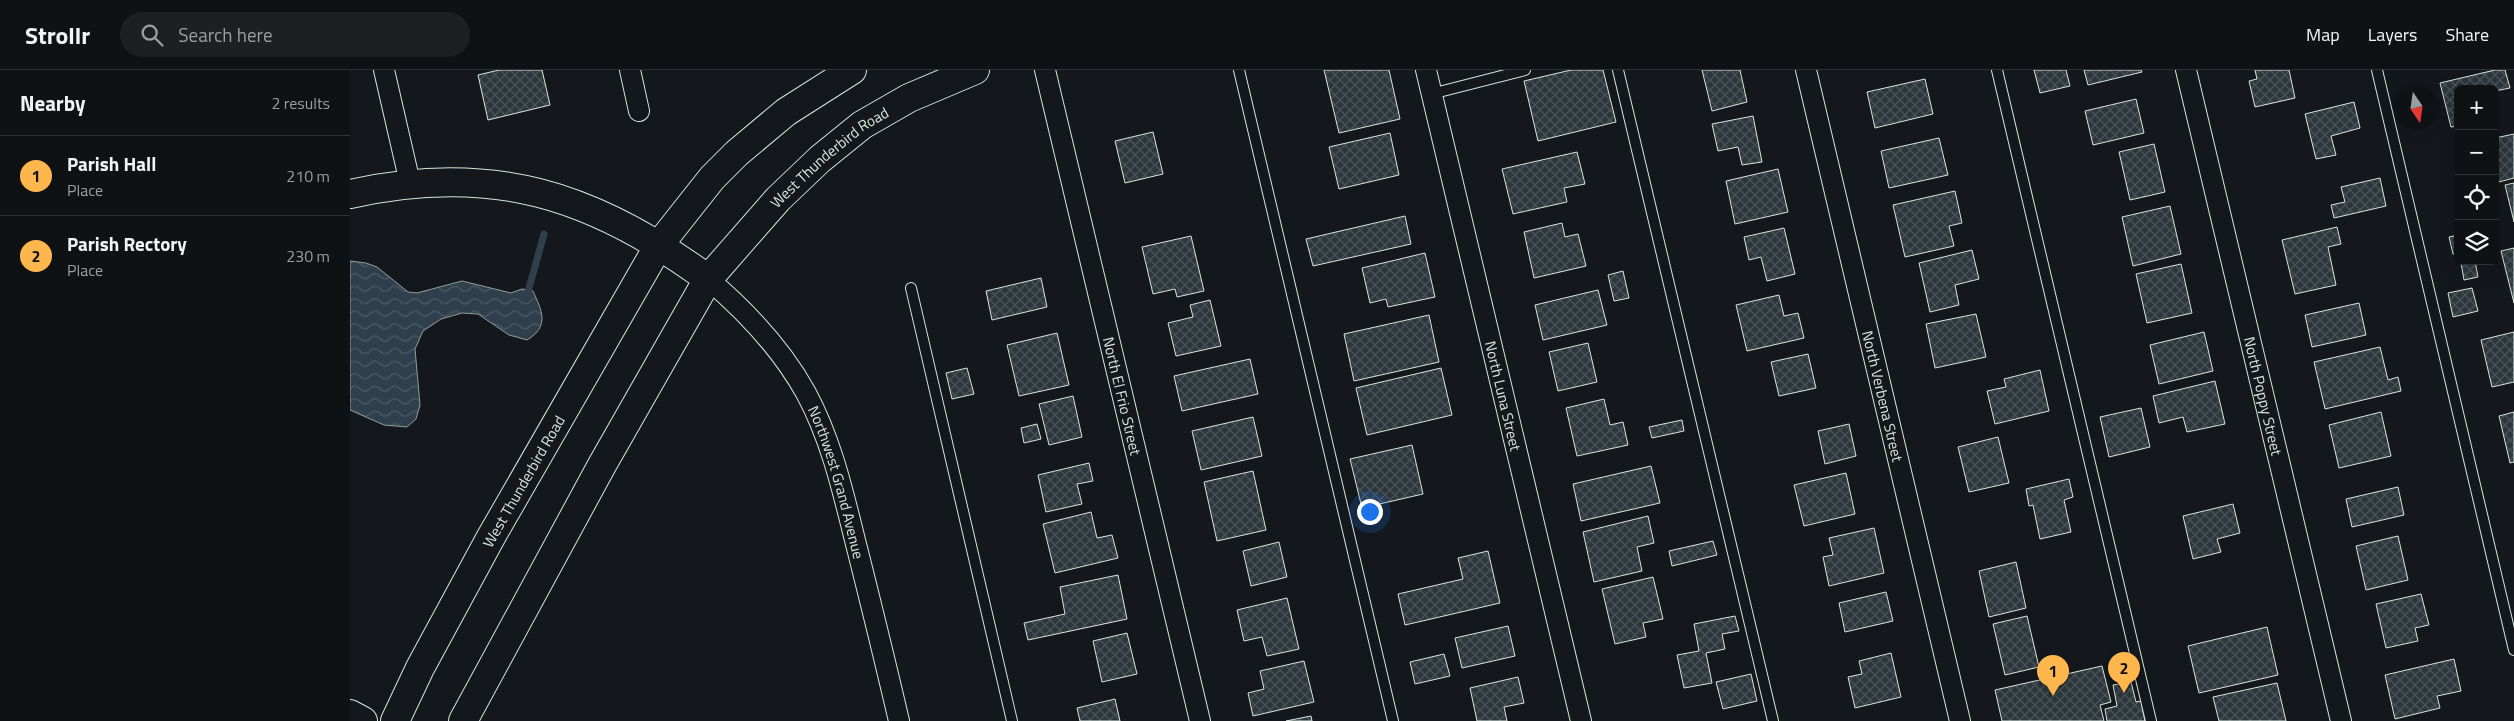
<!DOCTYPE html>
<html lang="en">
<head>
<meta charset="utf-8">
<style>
	body { margin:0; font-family:"Titillium Web",sans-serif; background:#1d2022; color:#f1f3f6 }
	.controls { position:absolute; right:15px; top:15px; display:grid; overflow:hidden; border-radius:8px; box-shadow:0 5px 20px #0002 }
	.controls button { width:45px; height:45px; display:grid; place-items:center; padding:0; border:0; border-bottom:1px solid #2f3234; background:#0f1215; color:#f1f3f6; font:25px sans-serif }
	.compass { position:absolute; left:2044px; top:15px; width:45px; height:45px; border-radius:50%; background:#0f1215; box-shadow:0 5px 20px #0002; rotate:167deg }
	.you { position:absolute; left:1019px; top:441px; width:18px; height:18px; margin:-12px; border:4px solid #fff; border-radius:50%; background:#1a73e8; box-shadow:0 0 0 8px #1a73e833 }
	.badge { display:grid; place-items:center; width:32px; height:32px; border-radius:50%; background:#ffb74d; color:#111; font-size:16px; font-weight:700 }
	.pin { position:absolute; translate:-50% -41px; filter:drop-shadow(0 1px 2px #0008) }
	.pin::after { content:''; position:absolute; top:26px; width:18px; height:15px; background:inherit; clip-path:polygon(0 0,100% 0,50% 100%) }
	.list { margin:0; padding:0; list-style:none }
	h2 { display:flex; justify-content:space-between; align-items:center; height:65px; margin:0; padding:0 20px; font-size:21px }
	h2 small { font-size:16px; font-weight:400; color:#9b9ea0 }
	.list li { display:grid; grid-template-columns:32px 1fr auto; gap:15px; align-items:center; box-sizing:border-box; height:80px; padding:0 20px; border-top:1px solid #2f3234 }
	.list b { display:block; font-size:19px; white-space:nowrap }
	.list p { margin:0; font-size:16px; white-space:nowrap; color:#9b9ea0 }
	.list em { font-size:16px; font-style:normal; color:#9b9ea0 }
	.icon { flex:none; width:28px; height:28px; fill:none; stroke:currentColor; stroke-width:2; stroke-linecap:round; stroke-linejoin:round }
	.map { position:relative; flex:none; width:2164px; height:651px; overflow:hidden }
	header { display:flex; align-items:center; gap:30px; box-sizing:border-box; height:70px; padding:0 25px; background:#0f1215; border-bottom:1px solid #2f3234 }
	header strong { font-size:24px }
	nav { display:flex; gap:28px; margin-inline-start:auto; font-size:18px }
	.search { width:350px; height:45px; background:#1d2022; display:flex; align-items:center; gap:12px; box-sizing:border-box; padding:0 18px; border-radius:28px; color:#9b9ea0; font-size:19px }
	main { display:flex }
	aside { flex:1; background:#0f1215 }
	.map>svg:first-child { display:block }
	.water { fill:url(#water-waves); stroke:#939e99 }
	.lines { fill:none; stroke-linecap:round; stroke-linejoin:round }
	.stream { stroke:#2f3f4d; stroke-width:7 }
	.building { fill:url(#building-cross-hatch); stroke:#d8e6dc }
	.lane-casing { stroke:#d8e6dc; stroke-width:12 }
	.street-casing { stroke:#d8e6dc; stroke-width:22 }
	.secondary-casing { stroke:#d8e6dc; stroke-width:30 }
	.highway-casing { stroke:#d8e6dc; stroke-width:30 }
	.lane { stroke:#14181c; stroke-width:10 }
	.street { stroke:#14181c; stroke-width:20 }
	.secondary { stroke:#14181c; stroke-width:28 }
	.highway { stroke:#14181c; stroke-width:28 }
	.labels { text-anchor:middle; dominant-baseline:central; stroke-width:4; stroke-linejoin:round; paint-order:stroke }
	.street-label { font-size:15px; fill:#d8e6dc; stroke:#14181c }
</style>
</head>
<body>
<header>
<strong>Strollr</strong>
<div class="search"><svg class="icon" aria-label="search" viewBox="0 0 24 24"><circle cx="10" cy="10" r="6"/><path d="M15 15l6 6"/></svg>Search here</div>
<nav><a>Map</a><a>Layers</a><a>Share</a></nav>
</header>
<main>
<aside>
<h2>Nearby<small>2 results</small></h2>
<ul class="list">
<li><span class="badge">1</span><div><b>Parish Hall</b><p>Place</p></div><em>210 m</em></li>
<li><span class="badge">2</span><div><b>Parish Rectory</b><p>Place</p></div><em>230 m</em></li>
</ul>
</aside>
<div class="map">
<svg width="2164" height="651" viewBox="0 0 2164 651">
	<defs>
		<pattern id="water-waves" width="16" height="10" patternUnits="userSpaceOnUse" patternTransform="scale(1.25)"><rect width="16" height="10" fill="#2f3f4d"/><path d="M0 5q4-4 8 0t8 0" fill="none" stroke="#4c5b66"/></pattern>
		<pattern id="building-cross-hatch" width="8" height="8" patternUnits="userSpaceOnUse" patternTransform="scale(1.25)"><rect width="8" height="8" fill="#2c363c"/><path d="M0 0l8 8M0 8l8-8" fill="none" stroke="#4a5358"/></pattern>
	</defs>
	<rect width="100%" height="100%" fill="#14181c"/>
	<path class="water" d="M 0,191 L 16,193 L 27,197 L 58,222 L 67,223 L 112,211 L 161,223 L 172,219 L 183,221 C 192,241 200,256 177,270 L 159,265 L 128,244 L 112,243 L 91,249 L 73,261 L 65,279 L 70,335 L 66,349 L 57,357 L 34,355 L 0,340 Z"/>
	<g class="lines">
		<path class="stream" d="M 176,229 L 194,164"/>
	</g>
	<path class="building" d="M 149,0 L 192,0 L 200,35 L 138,50 L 128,5 Z
		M 974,0 L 1039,0 L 1050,49 L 989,63 Z
		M 1221,0 L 1253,0 L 1266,52 L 1188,71 L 1174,11 Z
		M 1352,0 L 1390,0 L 1397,32 L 1362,41 Z
		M 1684,0 L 1716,0 L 1720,16 L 1690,23 Z
		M 1734,0 L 1791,0 L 1792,2 L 1738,15 Z
		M 1905,0 L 1939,0 L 1945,28 L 1905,37 L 1899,11 L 1907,9 Z
		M 2145,0 L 2155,0 L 2160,18 L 2145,21 L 2145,19 L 2108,19 L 2108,56 L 2101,57 L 2090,13 Z
		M 1575,9 L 1583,44 L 1525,58 L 1517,22 Z
		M 1786,29 L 1794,63 L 1743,75 L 1735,41 Z
		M 2004,32 L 2010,58 L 1981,66 L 1986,85 L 1966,89 L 1955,44 Z
		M 1403,46 L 1412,92 L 1392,95 L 1388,77 L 1368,81 L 1362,54 Z
		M 803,62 L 813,104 L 775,113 L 765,71 Z
		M 1040,63 L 1049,105 L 989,119 L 979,77 Z
		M 2164,64 L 2164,108 L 2145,113 L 2145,68 Z
		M 1589,68 L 1598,105 L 1539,118 L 1531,81 Z
		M 1804,74 L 1815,122 L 1780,130 L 1769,82 Z
		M 1227,82 L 1235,114 L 1214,118 L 1217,132 L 1163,144 L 1152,99 Z
		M 1428,99 L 1438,142 L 1385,154 L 1376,111 Z
		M 2030,108 L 2036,136 L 1984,148 L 1981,135 L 1995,132 L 1991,117 Z
		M 2164,113 L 2164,152 L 2155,115 Z
		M 1605,121 L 1612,153 L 1599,156 L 1604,176 L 1555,187 L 1543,135 Z
		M 1820,136 L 1831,184 L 1783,196 L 1772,147 Z
		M 1055,146 L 1061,174 L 963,196 L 956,169 Z
		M 1212,153 L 1215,167 L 1228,164 L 1236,196 L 1184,208 L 1174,162 Z
		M 1987,157 L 1991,174 L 1978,177 L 1986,215 L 1945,224 L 1932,170 Z
		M 1434,158 L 1445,204 L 1417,211 L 1411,187 L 1399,190 L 1394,167 Z
		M 2108,165 L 2108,183 L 2103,184 L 2099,167 Z
		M 841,166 L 854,221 L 827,227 L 825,219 L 803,224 L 792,177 Z
		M 2164,178 L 2164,233 L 2151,181 Z
		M 1622,180 L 1629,209 L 1605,215 L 1609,235 L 1580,242 L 1569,193 Z
		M 1075,183 L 1085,227 L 1038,237 L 1036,229 L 1020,233 L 1012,198 Z
		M 2125,191 L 2128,207 L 2114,210 L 2111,193 Z
		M 1831,194 L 1842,243 L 1797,253 L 1786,204 Z
		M 1273,201 L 1279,228 L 1264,231 L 1258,205 Z
		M 691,208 L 697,237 L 642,250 L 636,221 Z
		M 2122,218 L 2128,241 L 2103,247 L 2098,223 Z
		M 1248,220 L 1257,255 L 1193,270 L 1185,235 Z
		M 1429,225 L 1434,246 L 1448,243 L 1454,268 L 1397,281 L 1386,235 Z
		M 860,230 L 871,276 L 826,286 L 818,253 L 843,247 L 840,235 Z
		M 2009,233 L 2016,265 L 1962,277 L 1955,245 Z
		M 1626,244 L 1636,287 L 1585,298 L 1576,254 Z
		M 1079,245 L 1089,292 L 1004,311 L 994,264 Z
		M 1854,262 L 1863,301 L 1809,314 L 1800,275 Z
		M 2164,262 L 2164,312 L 2142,317 L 2131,270 Z
		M 707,263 L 719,315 L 669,326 L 657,275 Z
		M 1238,273 L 1247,312 L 1208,321 L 1199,282 Z
		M 2030,277 L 2038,310 L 2048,307 L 2051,321 L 1975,339 L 1964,292 Z
		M 1458,284 L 1466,318 L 1429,326 L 1421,292 Z
		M 900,289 L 908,324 L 832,341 L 824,306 Z
		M 617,298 L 624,324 L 602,329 L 596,303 Z
		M 1091,298 L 1102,345 L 1017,365 L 1006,318 Z
		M 1690,300 L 1699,341 L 1645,354 L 1637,321 L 1656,317 L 1654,309 Z
		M 1865,311 L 1875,354 L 1837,362 L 1833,347 L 1809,353 L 1803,326 Z
		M 723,326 L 732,367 L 699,375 L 689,334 Z
		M 1254,329 L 1260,355 L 1273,352 L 1278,375 L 1227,386 L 1216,338 Z
		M 1791,338 L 1800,377 L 1759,387 L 1750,347 Z
		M 2031,342 L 2041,386 L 1989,398 L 1979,355 Z
		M 2164,342 L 2164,392 L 2160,393 L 2149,346 Z
		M 903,347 L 912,386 L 851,400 L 842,361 Z
		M 1332,350 L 1334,361 L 1302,368 L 1299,357 Z
		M 687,354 L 691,369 L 674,373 L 671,358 Z
		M 1499,354 L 1506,386 L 1475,394 L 1468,361 Z
		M 1648,367 L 1659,413 L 1619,422 L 1608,377 Z
		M 1062,375 L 1073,424 L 1012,438 L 1000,389 Z
		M 739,393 L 743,411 L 727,414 L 732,434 L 696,442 L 688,405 Z
		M 1301,396 L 1310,433 L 1231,451 L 1223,414 Z
		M 903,401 L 916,460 L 867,471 L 854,412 Z
		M 1496,403 L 1505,444 L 1454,456 L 1444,415 Z
		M 1719,409 L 1723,427 L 1714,430 L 1721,462 L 1690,469 L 1683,435 L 1679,436 L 1676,419 Z
		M 2048,417 L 2054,445 L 2002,457 L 1996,429 Z
		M 1883,434 L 1890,463 L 1867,469 L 1871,482 L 1843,489 L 1833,446 Z
		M 741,442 L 747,468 L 762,465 L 768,488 L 705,503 L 693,454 Z
		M 1298,446 L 1304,473 L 1287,477 L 1292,501 L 1244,512 L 1233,462 Z
		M 1524,458 L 1534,503 L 1479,516 L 1473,487 L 1483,485 L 1479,468 Z
		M 2048,466 L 2058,510 L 2016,520 L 2006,476 Z
		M 1363,471 L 1367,485 L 1322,496 L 1319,481 Z
		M 929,472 L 937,507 L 901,516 L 893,481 Z
		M 1138,481 L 1150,533 L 1055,555 L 1048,524 L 1113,509 L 1108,488 Z
		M 1666,492 L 1676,538 L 1639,547 L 1629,501 Z
		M 768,505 L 777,549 L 678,570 L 674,553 L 715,544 L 710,517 Z
		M 1303,507 L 1313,549 L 1293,553 L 1296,567 L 1265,574 L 1252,519 Z
		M 1536,522 L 1543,551 L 1495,562 L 1489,533 Z
		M 2071,524 L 2079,555 L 2065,558 L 2068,571 L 2036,578 L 2026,534 Z
		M 937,528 L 949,579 L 917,586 L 912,567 L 894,571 L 887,540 Z
		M 1385,546 L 1389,561 L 1372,564 L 1375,579 L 1356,583 L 1362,613 L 1334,618 L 1327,585 L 1349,581 L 1344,554 Z
		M 1677,546 L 1689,597 L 1655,605 L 1643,554 Z
		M 1158,556 L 1165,586 L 1112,598 L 1105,568 Z
		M 1917,557 L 1928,605 L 1849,623 L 1838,576 Z
		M 777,563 L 787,604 L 752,612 L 743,571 Z
		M 1541,583 L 1551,627 L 1505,638 L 1498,607 L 1512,604 L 1509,591 Z
		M 1094,584 L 1100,606 L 1065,614 L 1060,592 Z
		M 2104,589 L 2111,621 L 2087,626 L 2090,638 L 2045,649 L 2035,605 Z
		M 954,591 L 964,632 L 903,646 L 898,623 L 914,619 L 910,601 Z
		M 1752,596 L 1761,632 L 1750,635 L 1754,651 L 1652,651 L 1645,620 Z
		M 1401,604 L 1407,631 L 1373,639 L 1366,612 Z
		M 1168,607 L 1174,633 L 1154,637 L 1157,651 L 1127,651 L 1120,618 Z
		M 1781,612 L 1786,632 L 1791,631 L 1795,651 L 1757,651 L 1755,639 L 1767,636 L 1763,615 Z
		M 1927,613 L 1936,651 L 1869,651 L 1863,627 Z
		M 765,629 L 770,651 L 730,651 L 727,638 Z
		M 961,646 L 962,651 L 936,651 Z"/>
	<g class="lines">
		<g class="lane-casing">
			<path id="lane" d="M 889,0 L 1043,651
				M 1268,0 L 1423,651
				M 1647,0 L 1801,651
				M 2027,0 L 2164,580
				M 1081,24 L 1175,0
				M 561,218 L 662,651"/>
		</g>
		<g class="street-casing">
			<g id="street">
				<path d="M 34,0 L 60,113"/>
				<path d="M 280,0 L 289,41"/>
				<path id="s1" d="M 695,0 L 850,651"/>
				<path id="s2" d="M 1076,0 L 1231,651"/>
				<path id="s3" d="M 1456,0 L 1610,651"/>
				<path id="s4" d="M 1836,0 L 1991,651"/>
				<path id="s5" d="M 358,209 C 397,242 431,278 456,323 C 483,373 494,427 508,482 C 522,538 536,595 549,651"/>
			</g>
		</g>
		<g class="secondary-casing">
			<g id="secondary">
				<path d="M 0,124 C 141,92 244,125 358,209"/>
				<path id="s6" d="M 45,651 L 70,598 L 141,467 L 309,175 L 362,108 L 387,83 L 436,42 L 502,0"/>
				<path id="s7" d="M 113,651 L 252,395 L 358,209 L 428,129 L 470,89 L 512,55 L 559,28 L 625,0"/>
			</g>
		</g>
		<g class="highway-casing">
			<path id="highway" d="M 0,644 L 13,651"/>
		</g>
		<use href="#lane" class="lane"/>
		<use href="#street" class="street"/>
		<use href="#secondary" class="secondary"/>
		<use href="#highway" class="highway"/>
	</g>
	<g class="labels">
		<g class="street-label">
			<text stroke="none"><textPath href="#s7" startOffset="678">West Thunderbird Road</textPath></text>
			<text stroke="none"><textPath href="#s2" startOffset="335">North Luna Street</textPath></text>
			<text stroke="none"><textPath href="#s1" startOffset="335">North El Frio Street</textPath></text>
			<text stroke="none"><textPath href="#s3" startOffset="335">North Verbena Street</textPath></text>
			<text stroke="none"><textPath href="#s4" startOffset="335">North Poppy Street</textPath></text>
			<text stroke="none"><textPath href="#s6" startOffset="272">West Thunderbird Road</textPath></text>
			<text stroke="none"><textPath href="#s5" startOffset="246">Northwest Grand Avenue</textPath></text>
		</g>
	</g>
</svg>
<div class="controls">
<button>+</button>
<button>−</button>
<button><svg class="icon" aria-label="locate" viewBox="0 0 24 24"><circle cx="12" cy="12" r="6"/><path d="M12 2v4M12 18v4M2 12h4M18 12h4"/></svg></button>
<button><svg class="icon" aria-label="layers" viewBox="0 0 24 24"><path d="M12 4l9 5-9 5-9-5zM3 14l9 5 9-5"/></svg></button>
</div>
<svg class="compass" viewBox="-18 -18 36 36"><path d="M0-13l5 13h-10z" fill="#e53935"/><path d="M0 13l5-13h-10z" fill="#9b9ea0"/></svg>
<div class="you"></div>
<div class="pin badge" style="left:1703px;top:626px">1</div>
<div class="pin badge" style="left:1774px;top:623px">2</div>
</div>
</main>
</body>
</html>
